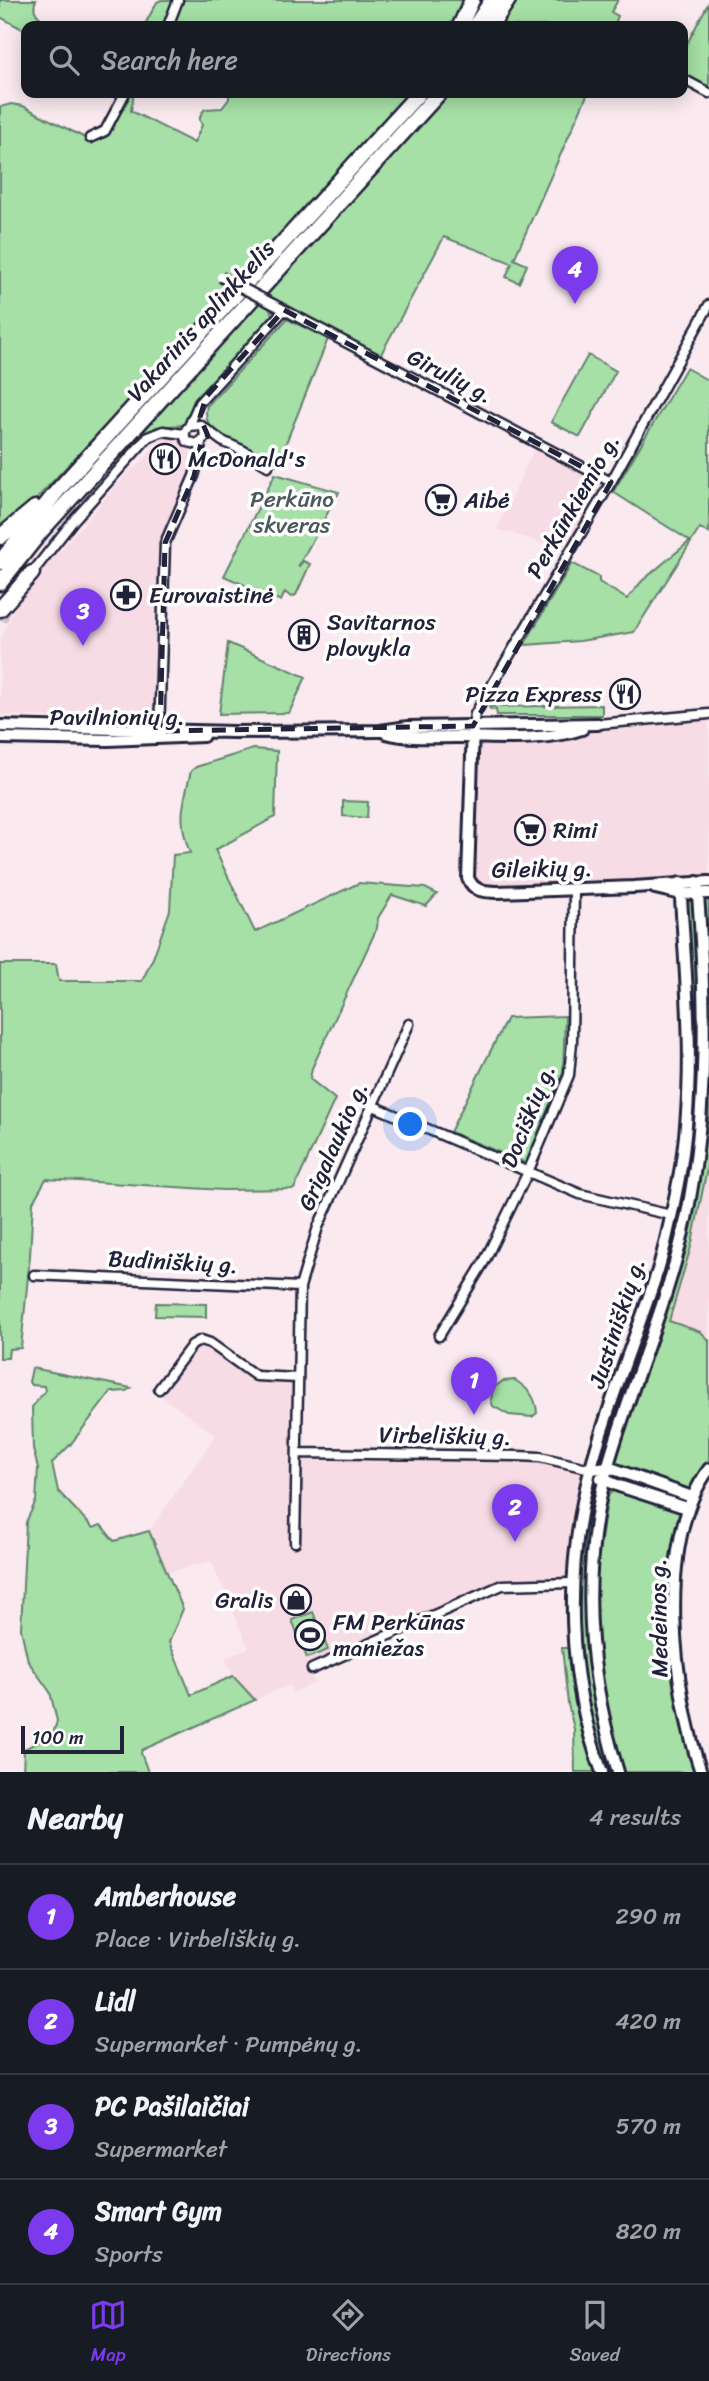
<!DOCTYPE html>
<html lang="en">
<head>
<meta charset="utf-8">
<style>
	body { margin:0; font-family:Sriracha,sans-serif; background:#242831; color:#f1f3f6 }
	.scale { position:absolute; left:21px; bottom:18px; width:103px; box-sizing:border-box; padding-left:7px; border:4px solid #22223b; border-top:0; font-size:19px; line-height:24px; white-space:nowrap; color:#22223b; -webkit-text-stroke:5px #fff; paint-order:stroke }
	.you { position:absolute; left:411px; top:1125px; width:24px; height:24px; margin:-18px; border:5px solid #fff; border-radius:50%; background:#1a73e8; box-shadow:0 0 0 10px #1a73e833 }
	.badge { display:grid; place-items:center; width:46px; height:46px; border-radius:50%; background:#7c3aed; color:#fff; font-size:23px; font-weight:700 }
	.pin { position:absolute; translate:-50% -58px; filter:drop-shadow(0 2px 4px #0008) }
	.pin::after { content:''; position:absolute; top:37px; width:24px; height:21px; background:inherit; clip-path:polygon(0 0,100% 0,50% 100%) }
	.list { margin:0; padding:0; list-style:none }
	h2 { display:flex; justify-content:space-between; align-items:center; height:91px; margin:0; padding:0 28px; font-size:30px }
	h2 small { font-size:23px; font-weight:400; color:#9ea1a6 }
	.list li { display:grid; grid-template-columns:46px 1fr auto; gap:21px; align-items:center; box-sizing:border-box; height:105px; padding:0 28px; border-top:2px solid #363941 }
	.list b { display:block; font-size:26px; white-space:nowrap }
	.list p { margin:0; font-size:23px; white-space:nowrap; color:#9ea1a6 }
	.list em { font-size:23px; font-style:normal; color:#9ea1a6 }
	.icon { flex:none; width:38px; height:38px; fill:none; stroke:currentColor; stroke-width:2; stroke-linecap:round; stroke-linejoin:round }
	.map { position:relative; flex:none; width:709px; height:1772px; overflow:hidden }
	.search { position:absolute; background:#171b24; box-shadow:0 4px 18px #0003; left:21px; right:21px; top:21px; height:77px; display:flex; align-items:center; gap:18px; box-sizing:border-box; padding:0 24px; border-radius:14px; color:#9ea1a6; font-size:26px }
	.sheet { height:511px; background:#171b24 }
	nav { display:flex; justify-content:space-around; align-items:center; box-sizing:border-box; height:98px; border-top:2px solid #363941; background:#171b24; font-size:19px; color:#9ea1a6 }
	nav a { display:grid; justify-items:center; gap:4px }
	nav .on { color:#7c3aed }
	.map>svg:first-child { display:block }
	.built { fill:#f7dbe5 }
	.green { fill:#a6e0a6; stroke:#648170; stroke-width:2 }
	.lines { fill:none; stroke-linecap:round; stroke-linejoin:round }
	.highway-tunnel { stroke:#cfc2cc; stroke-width:14; stroke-dasharray:14 7; stroke-linecap:butt }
	.street-casing { stroke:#22223b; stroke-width:13 }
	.secondary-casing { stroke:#22223b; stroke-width:16 }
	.highway-casing { stroke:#22223b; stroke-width:19 }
	.street { stroke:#fff; stroke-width:8 }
	.secondary { stroke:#fff; stroke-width:10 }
	.highway { stroke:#fff; stroke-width:14 }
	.street-bridge-casing { stroke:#22223b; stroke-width:13; stroke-linecap:butt }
	.street-bridge { stroke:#fff; stroke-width:8 }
	.marked { fill:none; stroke:#22223b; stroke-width:5; stroke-dasharray:14 9; stroke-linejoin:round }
	.labels { text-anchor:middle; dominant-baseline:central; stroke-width:7; stroke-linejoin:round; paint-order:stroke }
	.street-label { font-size:23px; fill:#22223b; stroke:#fff }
	.poi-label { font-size:23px; fill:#22223b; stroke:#fff; text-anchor:start }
	.park-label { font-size:23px; fill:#4a5b5b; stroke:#fff }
</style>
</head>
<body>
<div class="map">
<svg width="709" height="1772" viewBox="0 0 709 1772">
	<rect width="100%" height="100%" fill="#faeaf0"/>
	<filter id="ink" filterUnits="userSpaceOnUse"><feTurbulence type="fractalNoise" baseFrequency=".0143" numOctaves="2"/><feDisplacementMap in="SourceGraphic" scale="14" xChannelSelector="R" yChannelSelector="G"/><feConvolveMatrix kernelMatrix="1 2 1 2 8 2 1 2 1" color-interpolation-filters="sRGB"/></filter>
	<g filter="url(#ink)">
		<path class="built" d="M 167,433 L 183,440 L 191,450 L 192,461 L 190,475 L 160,552 L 156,721 L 0,715 L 0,642 L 18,599 L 130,470 L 138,466 Z
			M 536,445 L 600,481 L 602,484 L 600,493 L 566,550 L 497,529 Z
			M 709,717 L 709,877 L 670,877 L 633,883 L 486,888 L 476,881 L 472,868 L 478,741 L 584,733 Z
			M 707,1159 L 709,1159 L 709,1340 L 700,1332 L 669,1321 L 692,1243 L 701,1201 Z
			M 205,1343 L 253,1379 L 291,1381 L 293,1386 L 292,1456 L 301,1460 L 546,1463 L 578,1471 L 582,1475 L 582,1482 L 570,1532 L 568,1578 L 497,1581 L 308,1667 L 314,1683 L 293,1693 L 289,1685 L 255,1700 L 233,1676 L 225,1658 L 249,1648 L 211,1561 L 168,1572 L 149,1531 L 216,1435 L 158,1394 L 194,1346 Z"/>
		<path class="green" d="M 0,0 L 36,0 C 30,13 41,18 50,26 L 26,26 L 26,31 L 0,17 Z
			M 161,0 L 466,0 L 455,26 L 144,26 L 157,2 Z
			M 517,0 L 618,0 L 611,12 L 618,16 L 614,26 L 501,26 Z
			M 709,2 L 709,88 L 683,73 L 683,51 Z
			M 120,93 L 134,93 L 131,111 L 194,143 L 202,125 C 198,118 200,115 205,109 L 222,108 L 229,99 L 229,93 L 408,93 L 126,404 L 40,495 L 0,546 L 0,107 L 11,104 L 23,106 L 89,140 C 104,128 111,110 120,93 Z
			M 450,93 L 588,93 L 514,259 L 527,265 L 519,283 L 506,277 L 512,263 L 444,237 L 380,356 L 266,296 Z
			M 258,302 L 270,309 L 273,318 L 184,425 L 156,427 L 124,459 L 121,457 Z
			M 287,319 L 328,339 L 277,465 C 268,462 261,456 253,451 C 234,440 200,434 207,406 Z
			M 588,355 L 616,371 L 580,437 L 551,422 Z
			M 686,368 L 709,381 L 709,533 L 700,528 L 634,632 L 580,641 L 524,645 L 572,563 L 599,577 L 599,582 L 627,599 L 642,581 L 690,541 L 613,492 Z
			M 275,474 L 339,492 L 298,567 L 303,561 L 310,564 L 296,595 L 291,597 L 285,592 L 281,601 L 224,576 Z
			M 228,643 L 306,677 L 289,713 L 219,714 Z
			M 602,705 L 602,715 L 497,715 L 496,710 L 491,710 L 489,707 Z
			M 253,749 L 277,751 L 275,817 L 215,850 L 255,932 L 359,883 L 425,888 L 437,894 L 426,906 L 392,895 L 378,918 L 377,928 L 312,1068 L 310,1079 L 335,1099 L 294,1189 L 223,1190 L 46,1179 L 33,1202 L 30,1256 L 21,1348 L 9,1349 L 8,1358 L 0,1358 L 0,964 L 56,964 L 59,981 L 142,981 L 153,958 L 170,910 L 173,855 L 190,853 C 177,819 183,805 191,771 L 196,767 Z
			M 343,801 L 368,802 L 367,818 L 343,816 Z
			M 709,898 L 709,1159 L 692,1243 L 669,1321 L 701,1332 L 709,1340 L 709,1462 L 691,1487 L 683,1489 L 616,1464 L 614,1461 L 667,1305 L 704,1137 L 709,1031 L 703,903 Z
			M 687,899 L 693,901 L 699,984 L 700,1084 L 687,1197 L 664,1287 L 604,1462 L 601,1463 L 685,1152 Z
			M 565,1016 L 563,1072 L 526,1163 L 450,1132 L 507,1018 Z
			M 156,1303 L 206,1304 L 206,1317 L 155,1316 Z
			M 32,1368 L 131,1388 L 126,1391 L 111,1392 L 70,1445 L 52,1463 L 58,1491 L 93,1528 L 101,1525 L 114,1541 L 149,1531 L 183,1609 L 169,1642 L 191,1695 L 233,1676 L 255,1700 L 142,1750 L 141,1753 L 148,1772 L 23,1772 L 24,1749 L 53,1734 L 57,1721 L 50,1692 L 28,1661 L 21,1629 L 26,1522 L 36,1501 L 38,1468 L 33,1449 L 32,1407 L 45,1391 L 44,1386 L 31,1385 L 29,1382 Z
			M 515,1380 C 528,1389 536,1396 537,1413 L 532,1417 L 509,1415 L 493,1406 L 491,1400 L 493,1388 L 503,1381 Z
			M 596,1481 L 598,1485 C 595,1505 590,1524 588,1544 C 579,1620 589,1700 615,1772 L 606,1772 C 573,1669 572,1589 591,1483 Z
			M 616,1490 L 681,1511 L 671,1585 L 696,1772 L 625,1772 L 609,1725 L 593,1617 L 597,1565 L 607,1501 L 609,1494 Z
			M 313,1612 L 328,1650 L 307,1658 L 292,1620 Z
			M 562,1648 L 571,1648 L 597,1772 L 575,1772 L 574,1729 L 568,1704 Z"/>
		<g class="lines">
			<path class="highway-tunnel" d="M 0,620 L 22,570"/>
			<g class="street-casing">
				<path id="street" d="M 168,26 L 178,0
					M 683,79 L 709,93
					M 90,138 L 105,131 L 125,93
					M 273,304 L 611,482
					M 189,426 L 199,403 L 284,310
					M 204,430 L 205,437 L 197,444 L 188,442 C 183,437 184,431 189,426 L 200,425 L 222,441 L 244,451 L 268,466
					M 32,573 L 73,521 L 148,437 L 163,431 L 184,434
					M 598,724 L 709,714
					M 473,726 L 475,714 L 611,482 L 709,305
					M 159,734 L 165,543 L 194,476 L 199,459 L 201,443
					M 371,1105 L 580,1194 L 671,1215
					M 34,1275 L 300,1287 L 295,1542
					M 300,1287 L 318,1227 L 409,1024
					M 439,1336 L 484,1262 L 528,1172 L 569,1075 L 572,1042 L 574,889
					M 159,1389 L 192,1345 L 201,1340 L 210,1343 L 256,1376 L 298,1378
					M 297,1453 L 518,1456 L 540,1457 L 591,1469
					M 312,1669 L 502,1585 L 573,1583"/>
			</g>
			<g class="secondary-casing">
				<path id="secondary" d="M 0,726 L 233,732 L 380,731 L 408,727 L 598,724
					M 473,726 L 468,878 C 474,892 483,891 497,892 L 634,887 L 709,882
					M 386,733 C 409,739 433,737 457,737 C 497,737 543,742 582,729
					M 0,738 L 108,740 L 203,736
					M 655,888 L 681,894 L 709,893
					M 591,1469 L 608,1467 L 692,1497
					M 601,1478 L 619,1486 L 687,1508
					M 602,1772 C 566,1677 565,1569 590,1471 C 608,1403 636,1337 658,1270 C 667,1240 673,1208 679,1178 C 697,1080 686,981 680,883
					M 618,1772 C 587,1672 580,1567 608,1465 C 632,1382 668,1303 686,1219 C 709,1108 706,994 697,882
					M 701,1772 C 673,1690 655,1542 709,1469"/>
			</g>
			<g class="highway-casing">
				<path id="highway" d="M 460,26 L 472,0
					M 475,26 L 492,0
					M 491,26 L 508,0
					M 0,537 L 35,508
					M 0,562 L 58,490 L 419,93
					M 0,583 L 42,530 L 439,93
					M 0,609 L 32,573"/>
			</g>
			<use href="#street" class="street"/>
			<use href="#secondary" class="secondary"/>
			<use href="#highway" class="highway"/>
			<g class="street-bridge-casing">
				<path id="street-bridge" d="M 221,277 L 273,304"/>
			</g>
			<use href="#street-bridge" class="street-bridge"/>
		</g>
	</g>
	<path class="marked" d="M 284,310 L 611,482 L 473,726 L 160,731 L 165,543 L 194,476 L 201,443 L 208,436 L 200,417 L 206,397 Z"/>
	<defs>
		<g id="restaurant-ring" transform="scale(1.575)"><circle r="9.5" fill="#fff" stroke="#22223b" stroke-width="1.5"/><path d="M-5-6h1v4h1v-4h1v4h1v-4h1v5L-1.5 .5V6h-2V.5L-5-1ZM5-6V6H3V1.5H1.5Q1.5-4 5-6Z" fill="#22223b"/></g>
		<g id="supermarket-ring" transform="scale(1.575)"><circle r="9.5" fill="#fff" stroke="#22223b" stroke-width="1.5"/><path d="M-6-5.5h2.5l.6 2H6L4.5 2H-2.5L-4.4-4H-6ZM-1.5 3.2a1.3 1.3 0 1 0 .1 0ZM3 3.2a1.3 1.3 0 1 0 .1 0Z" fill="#22223b"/></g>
		<g id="pharmacy-ring" transform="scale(1.575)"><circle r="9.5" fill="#fff" stroke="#22223b" stroke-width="1.5"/><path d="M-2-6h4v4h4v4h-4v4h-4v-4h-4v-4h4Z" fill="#22223b"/></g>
		<g id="building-ring" transform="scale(1.575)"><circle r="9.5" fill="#fff" stroke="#22223b" stroke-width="1.5"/><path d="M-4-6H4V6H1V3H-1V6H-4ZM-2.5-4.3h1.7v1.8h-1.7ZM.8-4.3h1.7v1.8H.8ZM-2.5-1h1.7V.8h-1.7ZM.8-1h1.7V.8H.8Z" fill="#22223b"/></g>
		<g id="shop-ring" transform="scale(1.575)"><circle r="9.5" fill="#fff" stroke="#22223b" stroke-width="1.5"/><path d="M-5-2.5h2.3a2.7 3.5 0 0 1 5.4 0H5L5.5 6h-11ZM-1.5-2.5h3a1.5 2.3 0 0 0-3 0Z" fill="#22223b"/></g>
		<g id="stadium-ring" transform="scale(1.575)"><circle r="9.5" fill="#fff" stroke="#22223b" stroke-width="1.5"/><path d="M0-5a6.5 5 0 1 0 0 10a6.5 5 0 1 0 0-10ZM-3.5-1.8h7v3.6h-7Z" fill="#22223b"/></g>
	</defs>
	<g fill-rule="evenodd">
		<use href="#restaurant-ring" x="165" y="459"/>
		<use href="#supermarket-ring" x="441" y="500"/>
		<use href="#pharmacy-ring" x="126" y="595"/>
		<use href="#building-ring" x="304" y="635"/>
		<use href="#restaurant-ring" x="625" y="694"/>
		<use href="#supermarket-ring" x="530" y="830"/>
		<use href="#shop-ring" x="296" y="1600"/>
		<use href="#stadium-ring" x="310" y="1635"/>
	</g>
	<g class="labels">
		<g class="street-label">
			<text transform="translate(201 321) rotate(-48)">Vakarinis aplinkkelis</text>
			<text transform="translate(450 376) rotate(27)">Girulių g.</text>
			<text transform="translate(573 506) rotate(-60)">Perkūnkiemio g.</text>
			<text x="117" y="717">Pavilnionių g.</text>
			<text transform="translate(542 869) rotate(-1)">Gileikių g.</text>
			<text transform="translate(528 1116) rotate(-68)">Dociškių g.</text>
			<text transform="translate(333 1146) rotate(-66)">Grigalaukio g.</text>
			<text transform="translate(173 1262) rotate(3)">Budiniškių g.</text>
			<text transform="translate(617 1323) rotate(-72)">Justiniškių g.</text>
			<text transform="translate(445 1436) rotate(1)">Virbeliškių g.</text>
			<text transform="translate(659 1618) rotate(-91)">Medeinos g.</text>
		</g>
		<g class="poi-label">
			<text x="188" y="459">McDonald's</text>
			<text x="464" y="500">Aibė</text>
			<text x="149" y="595">Eurovaistinė</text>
			<text x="327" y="622">Savitarnos<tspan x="327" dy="26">plovykla</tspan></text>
			<text x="602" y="694" text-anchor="end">Pizza Express</text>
			<text x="553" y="830">Rimi</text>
			<text x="273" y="1600" text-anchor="end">Gralis</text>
			<text x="333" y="1622">FM Perkūnas<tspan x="333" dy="26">maniežas</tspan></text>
		</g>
		<g class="park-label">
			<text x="292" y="499">Perkūno<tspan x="292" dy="26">skveras</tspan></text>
		</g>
	</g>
</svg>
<div class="scale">100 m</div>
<div class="you"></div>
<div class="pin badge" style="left:474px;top:1415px">1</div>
<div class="pin badge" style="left:515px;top:1542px">2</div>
<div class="pin badge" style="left:83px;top:646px">3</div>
<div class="pin badge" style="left:575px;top:304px">4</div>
<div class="search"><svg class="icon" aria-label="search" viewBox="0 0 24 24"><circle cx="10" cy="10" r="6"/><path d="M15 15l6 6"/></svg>Search here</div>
</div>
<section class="sheet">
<h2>Nearby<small>4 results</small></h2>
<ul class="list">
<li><span class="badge">1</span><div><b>Amberhouse</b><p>Place · Virbeliškių g.</p></div><em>290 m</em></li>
<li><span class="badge">2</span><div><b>Lidl</b><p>Supermarket · Pumpėnų g.</p></div><em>420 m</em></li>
<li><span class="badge">3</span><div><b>PC Pašilaičiai</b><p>Supermarket</p></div><em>570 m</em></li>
<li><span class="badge">4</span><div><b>Smart Gym</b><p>Sports</p></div><em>820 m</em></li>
</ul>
</section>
<nav>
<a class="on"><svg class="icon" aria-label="map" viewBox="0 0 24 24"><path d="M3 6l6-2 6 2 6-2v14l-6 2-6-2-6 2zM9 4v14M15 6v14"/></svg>Map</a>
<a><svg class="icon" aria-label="directions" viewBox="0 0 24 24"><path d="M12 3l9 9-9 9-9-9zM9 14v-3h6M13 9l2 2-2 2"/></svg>Directions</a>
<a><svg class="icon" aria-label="saved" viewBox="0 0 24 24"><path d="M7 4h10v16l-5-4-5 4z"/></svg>Saved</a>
</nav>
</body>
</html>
